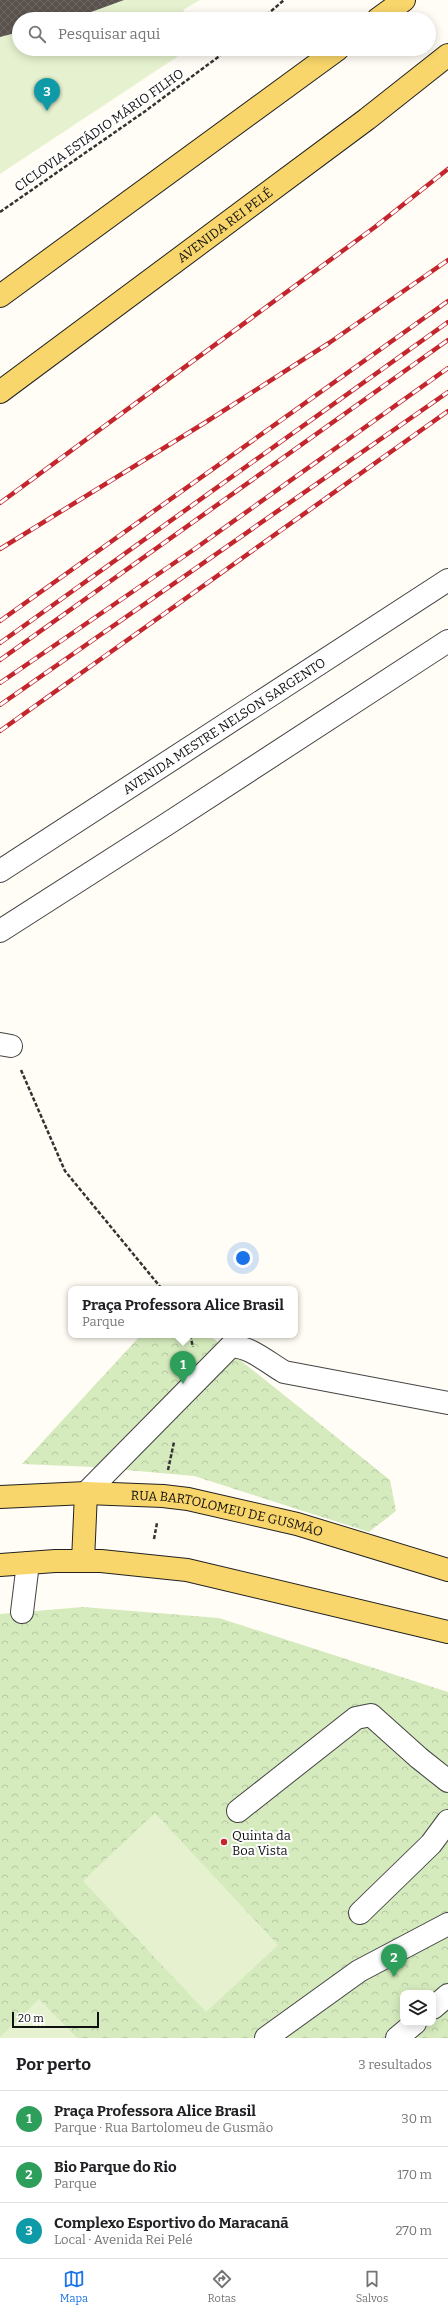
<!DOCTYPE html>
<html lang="pt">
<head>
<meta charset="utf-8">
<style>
	body { margin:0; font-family:Bitter,serif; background:#f2f2f2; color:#202124 }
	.controls { position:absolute; right:12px; bottom:12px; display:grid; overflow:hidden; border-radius:8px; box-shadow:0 2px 10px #0003 }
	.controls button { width:36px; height:36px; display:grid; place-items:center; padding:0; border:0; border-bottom:1px solid #e0e0e0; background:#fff; color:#202124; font:20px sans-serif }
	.scale { position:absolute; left:12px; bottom:10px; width:87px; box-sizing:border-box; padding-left:4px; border:2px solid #111; border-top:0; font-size:11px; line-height:14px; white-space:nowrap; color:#111; -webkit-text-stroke:3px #fff; paint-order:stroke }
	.you { position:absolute; left:243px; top:1258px; width:14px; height:14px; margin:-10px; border:3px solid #fff; border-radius:50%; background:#1a73e8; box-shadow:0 0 0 6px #1a73e833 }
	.badge { display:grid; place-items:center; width:26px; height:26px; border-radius:50%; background:#1a73e8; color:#fff; font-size:13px; font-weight:700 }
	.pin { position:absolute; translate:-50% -33px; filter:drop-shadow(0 1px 2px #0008) }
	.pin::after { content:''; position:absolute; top:21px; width:14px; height:12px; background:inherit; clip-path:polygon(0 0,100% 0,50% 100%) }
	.popup { position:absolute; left:68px; top:1286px; width:230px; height:52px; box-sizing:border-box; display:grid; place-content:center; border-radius:8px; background:#fff; filter:drop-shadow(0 1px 3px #0005); font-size:13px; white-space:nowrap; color:#757577 }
	.popup b { font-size:15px; color:#202124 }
	.popup::after { content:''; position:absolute; left:50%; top:100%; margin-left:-8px; border:8px solid transparent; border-top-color:#fff }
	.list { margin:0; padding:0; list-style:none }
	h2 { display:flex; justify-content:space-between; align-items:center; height:52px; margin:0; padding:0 16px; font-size:17px }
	h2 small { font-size:13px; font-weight:400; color:#757577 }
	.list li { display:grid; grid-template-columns:26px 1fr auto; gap:12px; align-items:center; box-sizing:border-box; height:56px; padding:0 16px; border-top:1px solid #e0e0e0 }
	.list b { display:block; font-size:15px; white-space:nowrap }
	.list p { margin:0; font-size:13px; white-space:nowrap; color:#757577 }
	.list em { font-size:13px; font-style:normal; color:#757577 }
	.icon { flex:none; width:22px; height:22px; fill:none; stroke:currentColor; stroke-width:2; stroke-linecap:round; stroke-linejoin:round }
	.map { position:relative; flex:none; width:448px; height:2038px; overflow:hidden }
	.search { position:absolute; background:#fff; box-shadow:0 2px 10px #0003; left:12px; right:12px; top:12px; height:44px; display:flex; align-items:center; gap:10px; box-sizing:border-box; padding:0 14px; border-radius:22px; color:#757577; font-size:15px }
	.sheet { height:220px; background:#fff }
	nav { display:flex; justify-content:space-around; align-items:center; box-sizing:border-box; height:56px; border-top:1px solid #e0e0e0; background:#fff; font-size:11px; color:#757577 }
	nav a { display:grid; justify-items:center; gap:2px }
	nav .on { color:#1a73e8 }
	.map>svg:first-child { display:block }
	.park { fill:url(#park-crowns); fill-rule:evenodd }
	.pitch { fill:#e6f2cf }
	.building { fill:url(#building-cross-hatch) }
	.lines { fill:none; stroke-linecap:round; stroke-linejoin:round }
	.minor-casing { stroke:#444; stroke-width:24 }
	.major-casing { stroke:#222; stroke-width:24 }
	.path { stroke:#333; stroke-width:2.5; stroke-dasharray:4 2; stroke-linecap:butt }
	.minor { stroke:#fff; stroke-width:22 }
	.major { stroke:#f9d66b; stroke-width:22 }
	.rail-casing { stroke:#c4262e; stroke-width:4.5 }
	.rail { stroke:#fff; stroke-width:3; stroke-dasharray:9; stroke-linecap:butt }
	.poi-dot { fill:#c4262e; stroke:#fff; stroke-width:1.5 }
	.labels { text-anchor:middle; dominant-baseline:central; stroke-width:4; stroke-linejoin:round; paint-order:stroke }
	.street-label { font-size:13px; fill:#111; stroke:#fff }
	.poi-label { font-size:13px; fill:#111; stroke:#fff; text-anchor:start }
</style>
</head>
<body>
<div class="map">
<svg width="448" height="2038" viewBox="0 0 448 2038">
	<defs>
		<pattern id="park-crowns" width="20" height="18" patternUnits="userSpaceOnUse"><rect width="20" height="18" fill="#d5ebbd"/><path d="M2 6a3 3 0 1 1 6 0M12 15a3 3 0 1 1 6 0" fill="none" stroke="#b6c8a1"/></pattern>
		<pattern id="building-cross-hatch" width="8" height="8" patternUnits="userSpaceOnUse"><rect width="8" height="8" fill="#5a524d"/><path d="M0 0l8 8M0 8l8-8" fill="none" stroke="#6d6662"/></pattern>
	</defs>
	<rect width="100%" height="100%" fill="#fffdf5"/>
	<path class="park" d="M 141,1335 L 209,1335 L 390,1480 L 396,1511 L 369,1532 L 194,1476 L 93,1467 L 22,1464 Z
		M 83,1607 L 219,1618 L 448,1692 L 448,2038 L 0,2038 L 0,1614 ZM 403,1993 L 433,1993 L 433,2023 L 403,2023 Z"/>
	<path class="pitch" d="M 0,0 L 200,0 L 183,10 L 188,19 L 19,19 L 19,49 L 189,49 L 0,174 Z
		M 155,1813 L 278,1945 L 206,2012 L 83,1881 Z
		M 39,1999 L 77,2038 L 0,2038 L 0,2037 Z"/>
	<path class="building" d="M 0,0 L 124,0 L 72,19 L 19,19 L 19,32 L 0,37 Z"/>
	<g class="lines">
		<g class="minor-casing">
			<g id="minor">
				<path id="s1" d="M 0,871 L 448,580"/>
				<path d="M 0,931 L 164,826 L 448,641"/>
				<path d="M 0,1044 L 11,1046"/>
				<path d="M 86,1493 L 231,1346 C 251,1347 267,1362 284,1372 L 448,1403"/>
				<path d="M 22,1612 L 28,1563"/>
				<path d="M 238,1811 L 356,1718 L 371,1715 L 419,1758 L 448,1781"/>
				<path d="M 360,1913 L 431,1844 L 448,1821"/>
				<path d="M 433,2008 L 448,1995"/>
				<path d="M 266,2038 L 359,1971 L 448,1924"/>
				<path d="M 397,2038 L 415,2023"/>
			</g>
		</g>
		<g class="major-casing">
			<g id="major">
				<path d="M 378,19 L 404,0"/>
				<path d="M 0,296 L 338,49"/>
				<path id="s2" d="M 0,392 L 367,119 L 448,55"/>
				<path id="s3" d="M 0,1497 L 86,1493 L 163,1496 L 188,1499 L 297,1524 L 448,1570"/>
				<path d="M 83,1561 L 86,1493"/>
				<path d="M 0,1565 L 55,1561 L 101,1561 L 187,1570 L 448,1632"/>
			</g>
		</g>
		<path class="path" d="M 262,19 L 284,0
			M 0,212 L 144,112 L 229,49
			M 21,1070 L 65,1171 L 162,1289
			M 190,1335 L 193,1347
			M 168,1470 L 174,1442
			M 154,1539 L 157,1523"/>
		<use href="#minor" class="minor"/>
		<use href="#major" class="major"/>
		<g class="rail-casing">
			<path id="rail" d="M 0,503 L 375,227 L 448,169
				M 0,549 L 206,422 L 329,343 L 448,260
				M 0,621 L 448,301
				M 0,643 L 448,322
				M 0,660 L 448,340
				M 0,683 L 196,548 L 448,368
				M 0,705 L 448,392
				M 0,731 L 448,411"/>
		</g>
		<use href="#rail" class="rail"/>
	</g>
	<circle class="poi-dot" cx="224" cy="1842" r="4"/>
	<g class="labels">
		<g class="street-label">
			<text transform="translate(99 130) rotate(-35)">CICLOVIA ESTÁDIO MÁRIO FILHO</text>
			<text stroke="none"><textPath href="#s2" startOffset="280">AVENIDA REI PELÉ</textPath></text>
			<text stroke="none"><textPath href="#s1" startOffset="267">AVENIDA MESTRE NELSON SARGENTO</textPath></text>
			<text stroke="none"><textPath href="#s3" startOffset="229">RUA BARTOLOMEU DE GUSMÃO</textPath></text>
		</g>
		<g class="poi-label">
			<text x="232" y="1835">Quinta da<tspan x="232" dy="15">Boa Vista</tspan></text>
		</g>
	</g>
</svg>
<div class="controls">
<button><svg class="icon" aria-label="layers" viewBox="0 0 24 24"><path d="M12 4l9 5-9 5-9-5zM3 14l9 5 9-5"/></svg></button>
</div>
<div class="scale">20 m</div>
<div class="you"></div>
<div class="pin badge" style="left:183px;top:1384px;background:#2e9e5b">1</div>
<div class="popup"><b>Praça Professora Alice Brasil</b>Parque</div>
<div class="pin badge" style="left:394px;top:1977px;background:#2e9e5b">2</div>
<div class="pin badge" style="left:47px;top:111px;background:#0f9aa8">3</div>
<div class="search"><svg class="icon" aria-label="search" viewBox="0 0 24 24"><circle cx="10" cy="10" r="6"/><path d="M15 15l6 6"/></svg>Pesquisar aqui</div>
</div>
<section class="sheet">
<h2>Por perto<small>3 resultados</small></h2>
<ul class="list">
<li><span class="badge" style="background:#2e9e5b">1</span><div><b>Praça Professora Alice Brasil</b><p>Parque · Rua Bartolomeu de Gusmão</p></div><em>30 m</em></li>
<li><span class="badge" style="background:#2e9e5b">2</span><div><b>Bio Parque do Rio</b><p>Parque</p></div><em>170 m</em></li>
<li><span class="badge" style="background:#0f9aa8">3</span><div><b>Complexo Esportivo do Maracanã</b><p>Local · Avenida Rei Pelé</p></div><em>270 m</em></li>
</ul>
</section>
<nav>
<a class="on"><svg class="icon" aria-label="map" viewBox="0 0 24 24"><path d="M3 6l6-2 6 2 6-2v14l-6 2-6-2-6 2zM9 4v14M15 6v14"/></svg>Mapa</a>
<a><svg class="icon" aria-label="directions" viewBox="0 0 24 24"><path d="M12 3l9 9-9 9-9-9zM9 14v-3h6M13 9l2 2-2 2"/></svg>Rotas</a>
<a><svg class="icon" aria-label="saved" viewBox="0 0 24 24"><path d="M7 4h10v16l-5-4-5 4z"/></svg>Salvos</a>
</nav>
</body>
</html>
